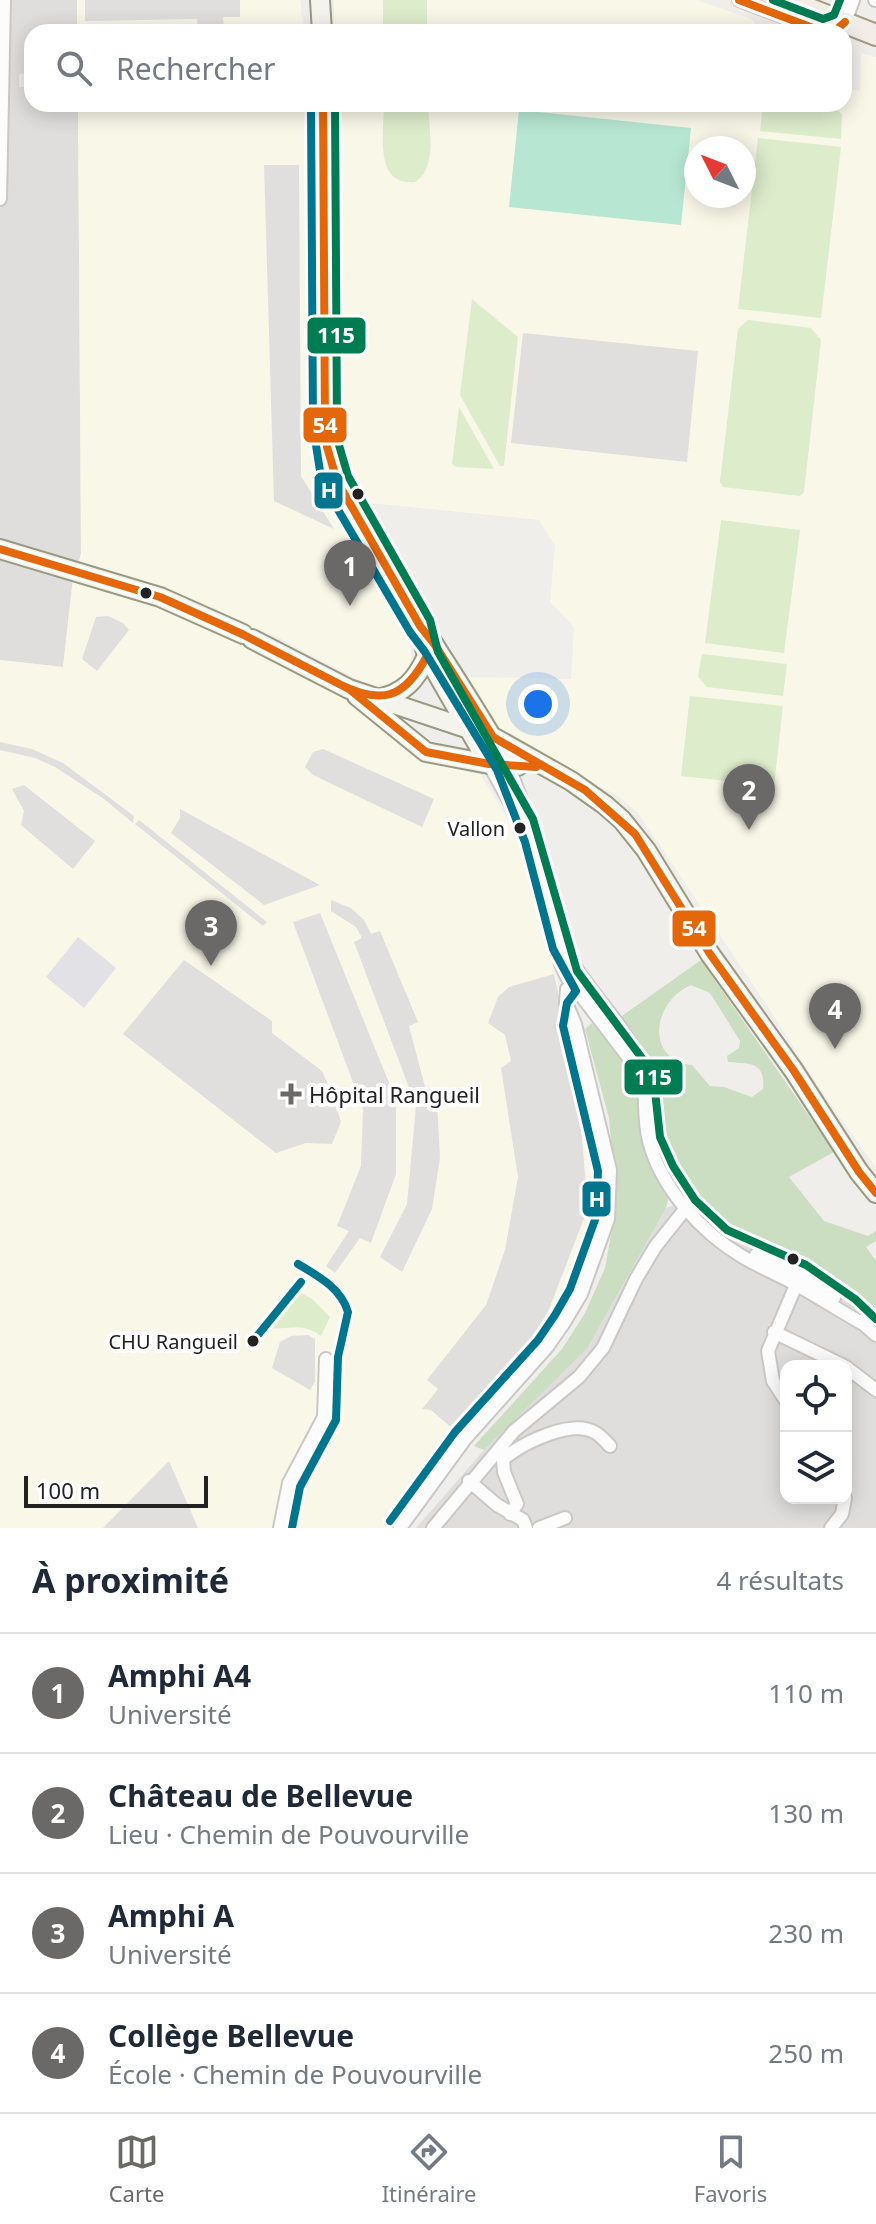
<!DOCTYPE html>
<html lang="fr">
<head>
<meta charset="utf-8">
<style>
	body { margin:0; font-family:"Noto Sans",sans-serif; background:#f2f2f3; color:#1f2937 }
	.controls { position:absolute; right:24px; bottom:24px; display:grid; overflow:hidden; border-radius:16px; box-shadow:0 4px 20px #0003 }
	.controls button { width:72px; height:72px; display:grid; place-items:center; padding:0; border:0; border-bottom:2px solid #e0e1e3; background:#fff; color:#1f2937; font:40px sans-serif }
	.compass { position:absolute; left:684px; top:136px; width:72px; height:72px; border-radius:50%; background:#fff; box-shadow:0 4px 20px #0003; rotate:312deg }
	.scale { position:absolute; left:24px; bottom:20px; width:184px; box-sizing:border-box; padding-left:8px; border:4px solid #222; border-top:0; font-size:22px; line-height:28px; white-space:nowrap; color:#222; -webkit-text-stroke:6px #fff; paint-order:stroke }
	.you { position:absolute; left:538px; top:704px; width:28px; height:28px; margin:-20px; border:6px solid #fff; border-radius:50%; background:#1a73e8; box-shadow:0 0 0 12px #1a73e833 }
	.badge { display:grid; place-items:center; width:52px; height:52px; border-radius:50%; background:#6a6968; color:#fff; font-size:26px; font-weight:700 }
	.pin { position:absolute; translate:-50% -66px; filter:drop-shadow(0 2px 4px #0008) }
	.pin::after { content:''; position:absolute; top:42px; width:28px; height:24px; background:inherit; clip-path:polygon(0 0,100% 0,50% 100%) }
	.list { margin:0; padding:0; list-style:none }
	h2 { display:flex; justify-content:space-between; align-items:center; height:104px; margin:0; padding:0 32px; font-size:34px }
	h2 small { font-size:26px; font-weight:400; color:#747a83 }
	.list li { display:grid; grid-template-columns:52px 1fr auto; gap:24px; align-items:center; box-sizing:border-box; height:120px; padding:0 32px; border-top:2px solid #e0e1e3 }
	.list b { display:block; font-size:30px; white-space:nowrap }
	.list p { margin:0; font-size:26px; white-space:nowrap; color:#747a83 }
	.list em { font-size:26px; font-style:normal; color:#747a83 }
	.icon { flex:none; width:44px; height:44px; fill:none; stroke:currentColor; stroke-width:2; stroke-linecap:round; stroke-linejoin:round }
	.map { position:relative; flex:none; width:876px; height:1528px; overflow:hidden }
	.search { position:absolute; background:#fff; box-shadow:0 4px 20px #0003; left:24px; right:24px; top:24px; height:88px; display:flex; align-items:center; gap:20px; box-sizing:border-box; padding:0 28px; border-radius:24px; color:#747a83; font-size:30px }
	.sheet { height:584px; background:#fff }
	nav { display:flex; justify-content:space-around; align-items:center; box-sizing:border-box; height:112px; border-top:2px solid #e0e1e3; background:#fff; font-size:22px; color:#747a83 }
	nav a { display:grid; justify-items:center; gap:4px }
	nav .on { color:#6a6968 }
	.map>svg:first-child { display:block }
	.residential { fill:#dfdedc; fill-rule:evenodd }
	.education { fill:#f8f7e8; fill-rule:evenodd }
	.grass { fill:#ddeccb }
	.forest { fill:#cbdec1; fill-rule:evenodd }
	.pitch { fill:#b7e6d2 }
	.parking { fill:#e0dfde }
	.plaza { fill:#e2e1e5 }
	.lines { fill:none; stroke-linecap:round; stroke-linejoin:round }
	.street-casing { stroke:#c9c8c7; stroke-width:16 }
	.secondary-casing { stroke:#999a82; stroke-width:22 }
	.primary-casing { stroke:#a79c86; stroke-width:24 }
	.street { stroke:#fdfcfc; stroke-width:12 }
	.secondary { stroke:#f4f4ed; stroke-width:18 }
	.primary { stroke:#f3ede7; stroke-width:20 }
	.bus-1-casing { stroke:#fff; stroke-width:14 }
	.bus-2-casing { stroke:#fff; stroke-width:14 }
	.bus-3-casing { stroke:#fff; stroke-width:14 }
	.bus-1 { stroke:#e46809; stroke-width:8 }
	.bus-2 { stroke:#00758d; stroke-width:8 }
	.bus-3 { stroke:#007c52; stroke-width:8 }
	.bus-dot { fill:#222; stroke:#fff; stroke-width:3 }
	.poi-dot { fill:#6a6968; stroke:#fff; stroke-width:3 }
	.labels { text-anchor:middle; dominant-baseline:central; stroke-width:8; stroke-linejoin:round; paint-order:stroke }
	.bus-label { font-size:20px; fill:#222; stroke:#fff; text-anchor:end }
	.poi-label { font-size:22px; fill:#222; stroke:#fff; text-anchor:start }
	.line-badge { stroke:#fff; stroke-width:3 }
	.badge-label { font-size:22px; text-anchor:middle; font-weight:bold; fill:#fff }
</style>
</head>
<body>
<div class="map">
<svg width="876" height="1528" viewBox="0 0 876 1528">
	<rect width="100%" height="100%" fill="#f0eeeb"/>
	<path class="residential" d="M 0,0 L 77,0 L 77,32 L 32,32 L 32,73 L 19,74 L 19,87 L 32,87 L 32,104 L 78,104 L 81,554 L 73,578 L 63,667 L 0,660 Z
		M 690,1200 L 815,1276 L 876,1327 L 876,1528 L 416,1528 L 484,1450 L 587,1349 L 666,1208 ZM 786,1366 L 846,1366 L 846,1498 L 786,1498 Z"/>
	<path class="education" d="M 77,0 L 300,0 L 304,32 L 77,32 Z
		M 334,0 L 697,0 L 751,19 L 755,23 L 755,32 L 334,32 Z
		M 861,53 L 876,57 L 876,1168 L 813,1079 L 776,1019 L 638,813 L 618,796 L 527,749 L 502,731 L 486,711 L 466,677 L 571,679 L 574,627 L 550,602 L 555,546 L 539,520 L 361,502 L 340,460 L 333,414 L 336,386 L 334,104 L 844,104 L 844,88 L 860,91 ZM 696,148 L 744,148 L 744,196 L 696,196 Z
		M 78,104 L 307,104 L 308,431 L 313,468 L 332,508 L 408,636 L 412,655 L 408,670 L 400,678 L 389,684 L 377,685 L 366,684 L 273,635 L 261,649 L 355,701 L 408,751 L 423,760 L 481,775 L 517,835 L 539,902 L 556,974 L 593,1147 L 598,1191 L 592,1226 L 570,1291 L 548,1329 L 446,1452 L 393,1528 L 0,1528 L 0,660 L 63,667 L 73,578 L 81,554 Z"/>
	<path class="grass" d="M 383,0 L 427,0 L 427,32 L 383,32 Z
		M 384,104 L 428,104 C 429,128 438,168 415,182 C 373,186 384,132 384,104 Z
		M 763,104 C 786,104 825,97 842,114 L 841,139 L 760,131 Z
		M 758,138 L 841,147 L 821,318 L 738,309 Z
		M 472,299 L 518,337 L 504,466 L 500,466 L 460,395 Z
		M 748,320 L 811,328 L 821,340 L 804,492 L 800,496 L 723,487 L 720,482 L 738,329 Z
		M 459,407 L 494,469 L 456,467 L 452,464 Z
		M 721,520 L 800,530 L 784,653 L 705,643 Z
		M 702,654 L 787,664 L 783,696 L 707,687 L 698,677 Z
		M 690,696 L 783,706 L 774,786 L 681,776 Z
		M 293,1289 L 312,1299 L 330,1317 L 321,1336 C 303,1321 284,1331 263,1328 Z"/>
	<path class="forest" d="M 701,960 L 834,1152 L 789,1177 L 824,1221 L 868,1236 L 876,1231 L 876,1241 L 866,1247 L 876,1261 L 876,1327 L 815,1276 L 690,1200 L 672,1178 L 653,1131 L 650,1068 L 619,1018 ZM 691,985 L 710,993 L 740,1041 L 739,1048 L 727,1056 L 728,1062 C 749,1064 766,1061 763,1089 L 752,1097 L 724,1087 L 710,1086 L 692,1065 C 644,1059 653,1001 691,985 Z
		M 592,1023 L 629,1068 L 636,1091 L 642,1143 L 668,1199 L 666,1208 L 587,1349 L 484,1450 L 474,1446 L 562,1349 L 585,1313 L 605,1268 L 616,1207 L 609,1118 L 585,1029 Z"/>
	<path class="pitch" d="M 519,110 L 691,128 L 681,225 L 509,207 Z"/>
	<path class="parking" d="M 85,0 L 240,0 L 240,17 L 223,17 L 224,32 L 198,32 L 197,19 L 85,21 Z
		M 264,165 L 299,165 L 301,476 L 334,529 L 274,501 Z
		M 523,333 L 698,351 L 687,462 L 511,443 Z
		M 108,616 L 123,623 L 129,630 L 97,671 L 82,659 L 96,617 Z
		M 0,742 L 32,749 L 63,763 L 134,816 L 133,823 L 104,799 L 55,767 L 35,758 L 0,750 Z
		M 323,749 L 434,799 L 422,827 L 313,775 L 305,767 L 313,752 Z
		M 24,785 L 95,841 L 73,869 L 21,825 L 24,811 L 12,789 Z
		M 180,809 L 320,885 L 264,905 L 171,833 L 180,818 Z
		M 139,820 L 267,922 L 263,926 L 135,824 Z
		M 331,900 L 351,908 L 364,920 L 371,934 L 380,931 L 418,1022 L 409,1026 L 429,1102 L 437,1101 L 440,1158 L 432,1209 L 402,1272 L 380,1257 L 407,1204 L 416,1106 L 354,942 L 362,938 L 356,927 L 331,911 Z
		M 320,913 L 396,1100 L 396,1174 L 371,1243 L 360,1238 L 335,1273 L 326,1266 L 349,1231 L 337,1226 L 361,1166 L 363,1109 L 293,922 Z
		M 184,960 L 272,1021 L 272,1033 L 322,1071 L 333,1096 L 341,1122 L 332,1144 L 306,1143 L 276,1153 L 123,1034 Z
		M 554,974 L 577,1081 L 588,1208 L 541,1330 L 460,1435 L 431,1410 L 422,1409 L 438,1389 L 427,1380 L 486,1305 L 505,1250 L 518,1177 L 501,1068 L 511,1061 L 505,1035 L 488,1023 L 498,997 L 509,987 Z
		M 308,1335 L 315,1339 L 315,1382 L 310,1390 L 272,1368 L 280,1342 L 291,1336 Z
		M 169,1461 L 198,1528 L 103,1528 Z"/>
	<path class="plaza" d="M 78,937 L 116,968 L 84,1008 L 46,977 Z"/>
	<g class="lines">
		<g class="street-casing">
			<path id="street" d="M 739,0 L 821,31 C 843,33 847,18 853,0
				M 875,0 L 876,0
				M 0,199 L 4,0
				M 489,764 L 522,824 L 529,842
				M 508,765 L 536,838 L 569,957 C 587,990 628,1029 640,1063 C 648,1088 642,1115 649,1141 C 661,1188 702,1233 743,1257 C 760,1267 779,1275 797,1285 C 820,1298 842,1312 865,1325
				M 552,929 L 561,964 L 567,977 L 632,1062
				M 756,1255 L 800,1275 L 834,1298
				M 860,1321 L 876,1335
				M 774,1332 L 844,1366
				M 846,1367 L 876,1390
				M 786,1401 L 773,1381 L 768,1351 L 799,1278
				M 469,1481 L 497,1505 L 523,1520 L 526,1528
				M 510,1514 L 517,1504 L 504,1472 L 503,1459 C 523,1443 572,1418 596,1433 C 601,1436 606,1442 610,1446
				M 280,1528 L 289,1483 L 324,1417 L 326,1359
				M 400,1528 L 465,1439 L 547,1347 L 565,1321 L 581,1294 L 608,1219 L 610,1170 L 575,1024 L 566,1003 L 567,989 L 578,982 L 585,983
				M 433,1528 L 514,1431 L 579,1377 L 603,1348 L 636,1279 L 655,1247 L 686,1208
				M 539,1528 L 565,1518
				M 831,1528 L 842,1514 L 845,1498"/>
		</g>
		<g class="secondary-casing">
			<path id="secondary" d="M 320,0 L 322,32
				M 323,104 L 325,426 C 329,479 355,515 382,560 C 422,630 469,695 508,765
				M 0,549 L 160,597 L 243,634
				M 421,633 L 427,656 L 489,764
				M 252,639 L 349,689 L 493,737 L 571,781 L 605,805 L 622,820 L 646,850 L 710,954 L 794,1071 L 859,1172 L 876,1193
				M 357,696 L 426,752 L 489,764 L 518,766
				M 377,699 C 404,694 416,680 427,656"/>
		</g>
		<g class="primary-casing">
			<path id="primary" d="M 787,0 L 876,35"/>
		</g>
		<use href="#street" class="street"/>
		<use href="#secondary" class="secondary"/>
		<use href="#primary" class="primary"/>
		<g class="bus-1-casing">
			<path id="bus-1" d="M 739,0 L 821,31 L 836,30 L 845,22
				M 323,104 L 325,426 L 327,447 L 337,481 L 420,626 L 435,645 L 493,737 L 585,790 L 635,834 L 710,954 L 794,1071 L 859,1172 L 876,1193
				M 0,549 L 160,597 L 242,634 L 349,689 L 426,752 L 489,764 L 536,767
				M 339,684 C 382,705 404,699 427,656"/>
		</g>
		<g class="bus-2-casing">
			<path id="bus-2" d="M 311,104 L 313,426 L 320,471 L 337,508 L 410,632 L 425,652 L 497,770 L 525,842 L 553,949 L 576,991 L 567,1003 L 563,1026 L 598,1171 L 596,1217 L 570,1289 L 555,1315 L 538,1340 L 455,1432 L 390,1521
				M 253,1341 L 301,1282
				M 292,1528 L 300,1487 L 336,1420 L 338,1357 L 348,1312 C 341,1288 318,1276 298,1264"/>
		</g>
		<g class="bus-3-casing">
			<path id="bus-3" d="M 773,0 L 823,19 L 834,15 L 840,0
				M 335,104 L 337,425 L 339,445 L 348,476 L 430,620 L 438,652 L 533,819 L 577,971 L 653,1073 L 660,1137 L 673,1166 L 695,1200 L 727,1230 L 806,1265 L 855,1299 L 876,1319"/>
		</g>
		<use href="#bus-1" class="bus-1"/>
		<use href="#bus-2" class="bus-2"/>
		<use href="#bus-3" class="bus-3"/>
	</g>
	<g class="bus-dot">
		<circle cx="358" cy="494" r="7"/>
		<circle cx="146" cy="593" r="7"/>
		<circle cx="520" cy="828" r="7"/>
		<circle cx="793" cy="1259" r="7"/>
		<circle cx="253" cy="1341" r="7"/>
	</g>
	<path class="poi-dot" d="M287 1082h8v8h8v8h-8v8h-8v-8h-8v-8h8z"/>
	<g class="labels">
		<g class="bus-label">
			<text x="505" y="828">Vallon</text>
			<text x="238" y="1341">CHU Rangueil</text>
		</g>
		<g class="poi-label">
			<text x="309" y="1094">Hôpital Rangueil</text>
		</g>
	</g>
	<g class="line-badge">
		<rect x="306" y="316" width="61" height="39" rx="8" fill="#007c52"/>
		<rect x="302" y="406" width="46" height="38" rx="8" fill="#e46809"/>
		<rect x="313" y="471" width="31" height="39" rx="8" fill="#00758d"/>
		<rect x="671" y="909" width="46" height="39" rx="8" fill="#e46809"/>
		<rect x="623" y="1058" width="61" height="38" rx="8" fill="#007c52"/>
		<rect x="581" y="1180" width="31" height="38" rx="8" fill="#00758d"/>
	</g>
	<g class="badge-label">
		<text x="336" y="343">115</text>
		<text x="325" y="433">54</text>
		<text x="329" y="498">H</text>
		<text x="694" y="936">54</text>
		<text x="653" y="1085">115</text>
		<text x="597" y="1207">H</text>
	</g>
</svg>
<div class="controls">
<button><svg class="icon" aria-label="locate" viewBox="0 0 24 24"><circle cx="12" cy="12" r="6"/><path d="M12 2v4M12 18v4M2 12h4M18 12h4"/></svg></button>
<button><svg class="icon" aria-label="layers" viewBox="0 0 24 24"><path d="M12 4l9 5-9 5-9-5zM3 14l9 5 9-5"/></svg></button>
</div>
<svg class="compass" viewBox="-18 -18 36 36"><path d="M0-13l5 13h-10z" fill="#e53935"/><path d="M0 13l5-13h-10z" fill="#747a83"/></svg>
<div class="scale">100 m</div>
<div class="you"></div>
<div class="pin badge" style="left:350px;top:606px">1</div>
<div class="pin badge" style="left:749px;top:830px">2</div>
<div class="pin badge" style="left:211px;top:966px">3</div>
<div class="pin badge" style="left:835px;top:1049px">4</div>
<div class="search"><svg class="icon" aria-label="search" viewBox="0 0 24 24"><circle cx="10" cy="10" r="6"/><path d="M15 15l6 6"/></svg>Rechercher</div>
</div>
<section class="sheet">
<h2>À proximité<small>4 résultats</small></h2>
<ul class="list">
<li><span class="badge">1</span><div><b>Amphi A4</b><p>Université</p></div><em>110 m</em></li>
<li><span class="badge">2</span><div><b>Château de Bellevue</b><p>Lieu · Chemin de Pouvourville</p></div><em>130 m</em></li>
<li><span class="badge">3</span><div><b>Amphi A</b><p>Université</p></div><em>230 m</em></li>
<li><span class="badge">4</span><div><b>Collège Bellevue</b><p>École · Chemin de Pouvourville</p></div><em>250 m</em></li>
</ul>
</section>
<nav>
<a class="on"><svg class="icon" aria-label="map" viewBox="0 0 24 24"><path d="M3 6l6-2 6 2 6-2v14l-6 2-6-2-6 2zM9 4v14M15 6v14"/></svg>Carte</a>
<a><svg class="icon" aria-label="directions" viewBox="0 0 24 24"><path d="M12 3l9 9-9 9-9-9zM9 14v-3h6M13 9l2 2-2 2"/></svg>Itinéraire</a>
<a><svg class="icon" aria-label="saved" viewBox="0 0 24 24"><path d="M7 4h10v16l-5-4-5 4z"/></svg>Favoris</a>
</nav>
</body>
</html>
